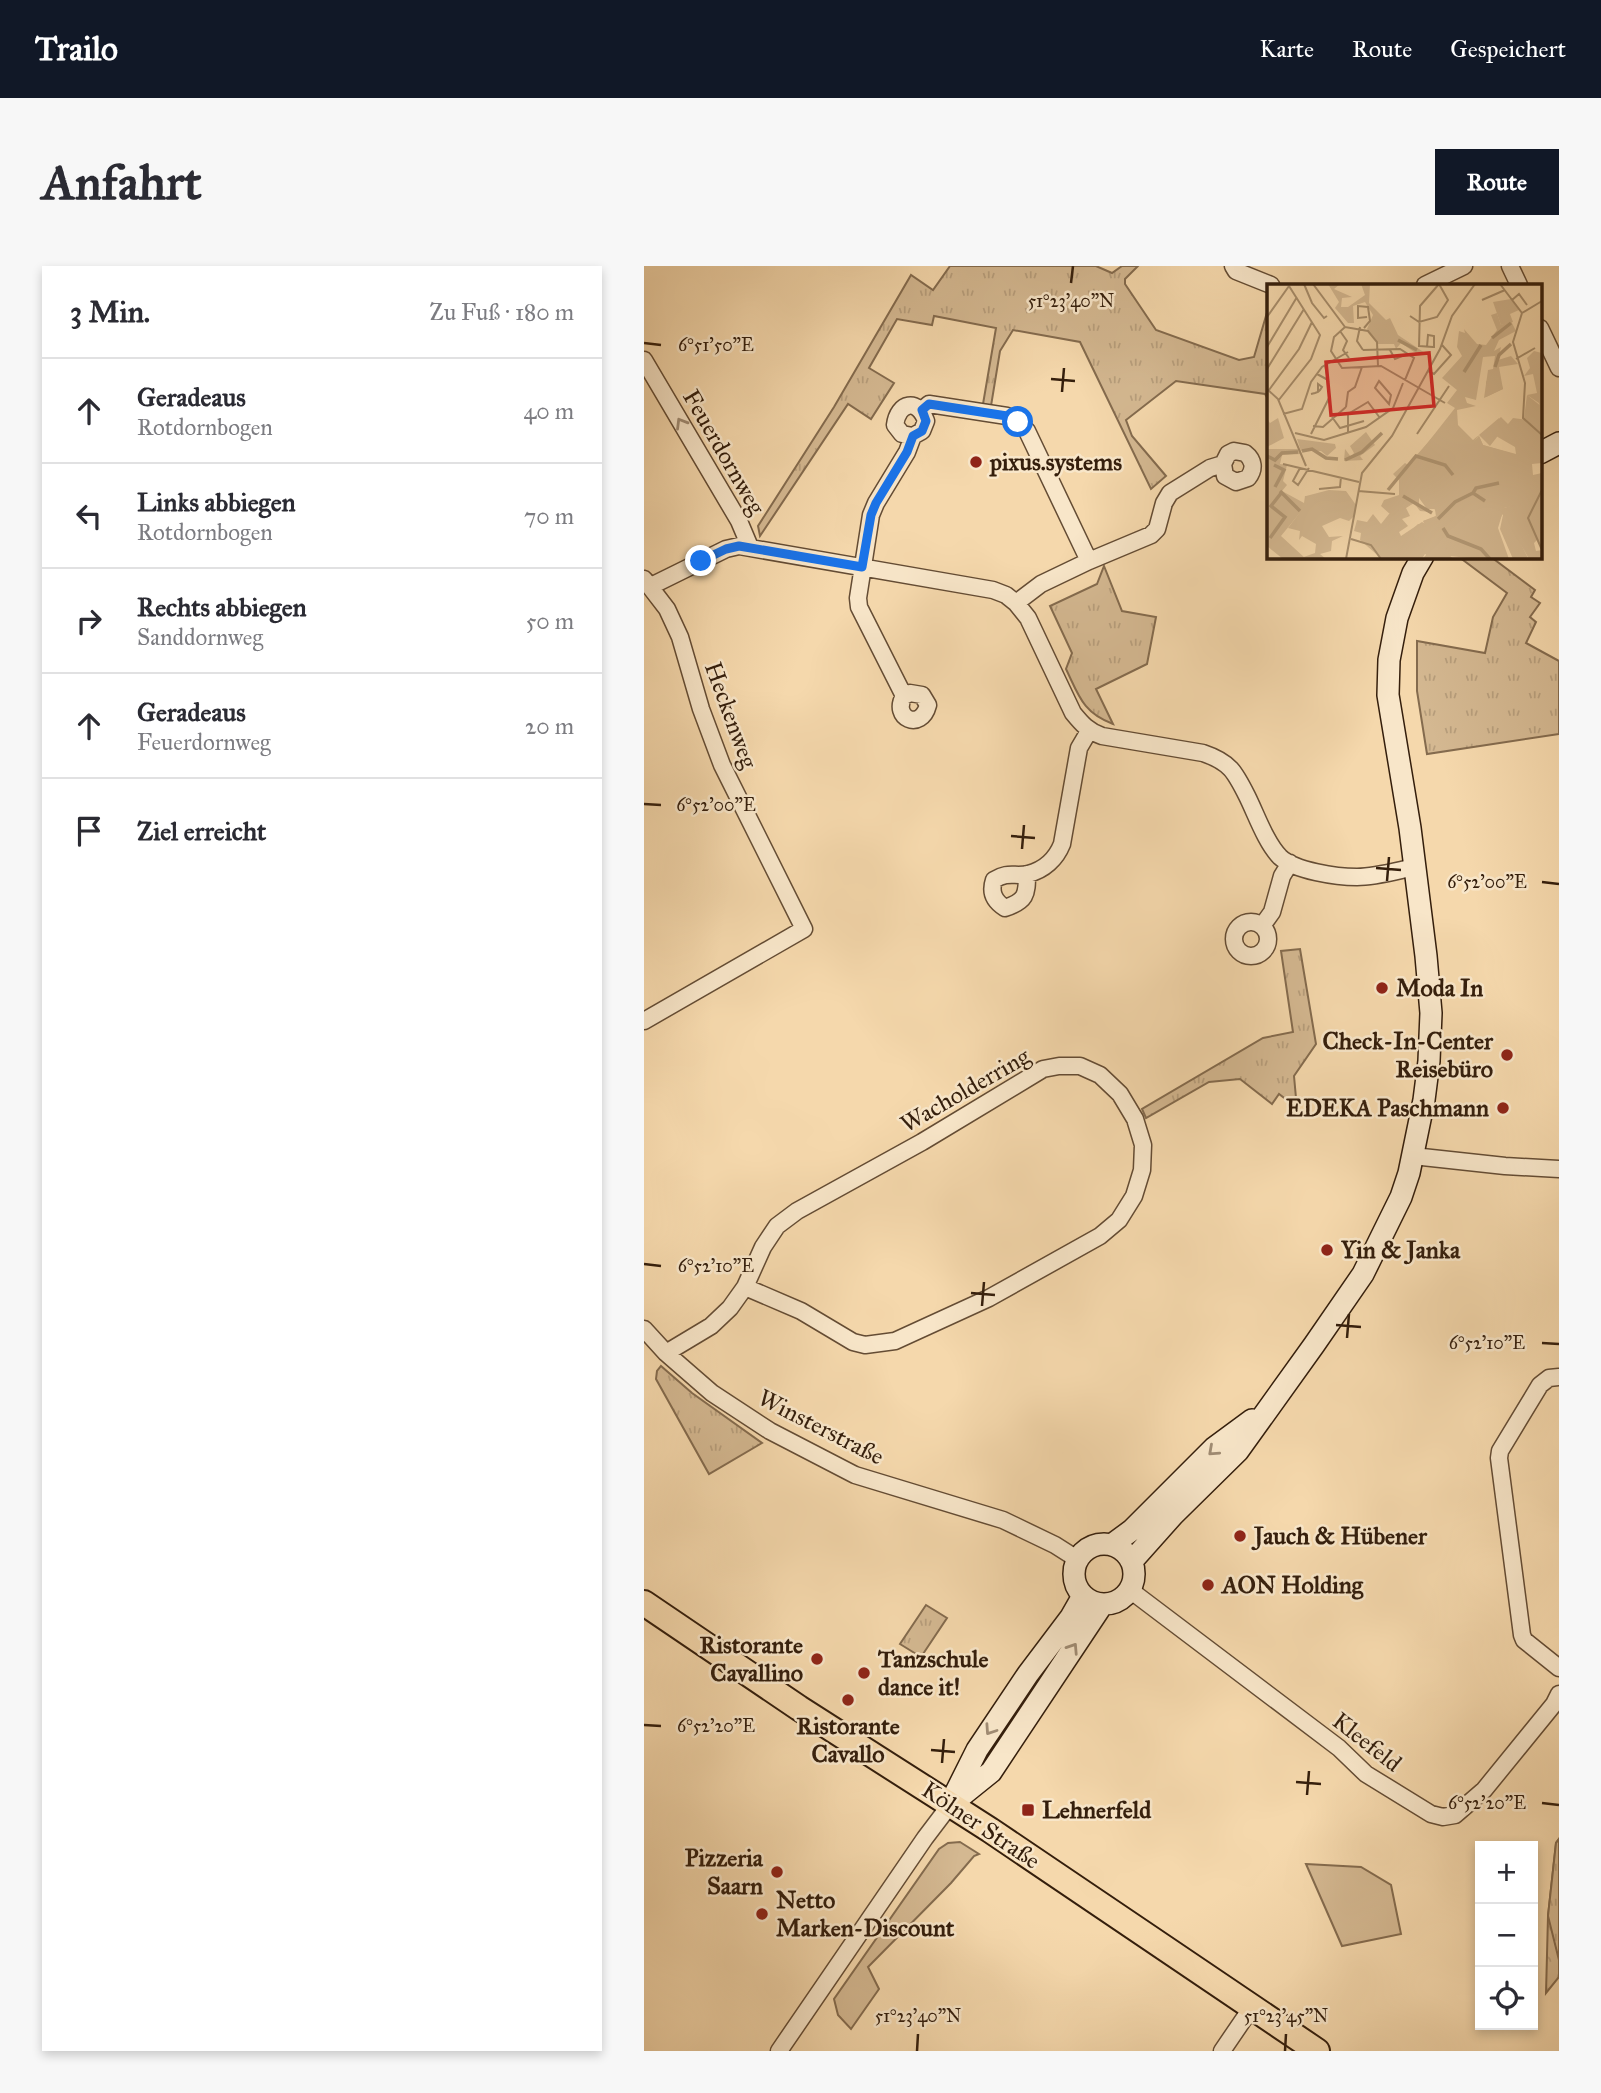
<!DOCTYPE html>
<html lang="de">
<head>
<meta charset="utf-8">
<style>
	body { margin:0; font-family:"IM FELL Great Primer",serif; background:#f7f7f7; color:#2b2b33 }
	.controls { position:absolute; right:21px; bottom:21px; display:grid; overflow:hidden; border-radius:0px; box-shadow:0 4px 10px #0003 }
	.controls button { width:63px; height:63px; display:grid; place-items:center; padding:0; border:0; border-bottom:2px solid #e1e1e2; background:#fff; color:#2b2b33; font:35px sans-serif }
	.stop { position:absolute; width:21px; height:21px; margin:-16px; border:5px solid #1a73e8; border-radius:50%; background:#fff }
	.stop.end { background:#1a73e8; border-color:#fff; box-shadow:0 2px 7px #0008 }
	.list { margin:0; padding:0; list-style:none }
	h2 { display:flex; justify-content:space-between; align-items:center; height:91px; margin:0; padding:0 28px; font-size:30px }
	h2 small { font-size:23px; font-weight:400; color:#7c7c81 }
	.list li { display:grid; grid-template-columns:46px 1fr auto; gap:21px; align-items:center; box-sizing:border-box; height:105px; padding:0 28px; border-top:2px solid #e1e1e2 }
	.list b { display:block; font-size:26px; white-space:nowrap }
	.list p { margin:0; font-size:23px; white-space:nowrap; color:#7c7c81 }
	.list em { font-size:23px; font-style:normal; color:#7c7c81 }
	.icon { flex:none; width:38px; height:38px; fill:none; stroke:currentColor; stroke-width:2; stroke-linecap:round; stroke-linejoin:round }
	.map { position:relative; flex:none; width:915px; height:1785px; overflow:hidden; border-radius:0px }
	header { display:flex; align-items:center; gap:42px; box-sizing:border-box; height:98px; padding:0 35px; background:#111827; color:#fff }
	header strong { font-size:33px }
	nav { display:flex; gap:38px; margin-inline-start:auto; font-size:24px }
	.intro { display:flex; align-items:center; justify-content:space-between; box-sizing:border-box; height:168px; padding:0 42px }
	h1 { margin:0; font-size:49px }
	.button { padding:18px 32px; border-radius:0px; background:#111827; color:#fff; font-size:24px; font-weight:700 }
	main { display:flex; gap:42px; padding:0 42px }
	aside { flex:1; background:#fff; border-radius:0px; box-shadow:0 4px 10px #0003 }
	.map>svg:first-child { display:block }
	.grass { fill:#d4b891; stroke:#846b4e; stroke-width:2 }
	.forest { fill:url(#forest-crowns); stroke:#846b4e; stroke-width:2 }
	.park { fill:url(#park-tufts); stroke:#846b4e; stroke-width:2 }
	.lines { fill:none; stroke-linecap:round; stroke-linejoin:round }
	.street-casing { stroke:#644c34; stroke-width:19 }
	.secondary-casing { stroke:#341e0c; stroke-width:24 }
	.primary-casing { stroke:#341e0c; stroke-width:28 }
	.street { stroke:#f8e6c9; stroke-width:16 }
	.secondary { stroke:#f8e6c9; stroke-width:21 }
	.primary { stroke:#f5d8ac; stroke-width:24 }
	.oneway { stroke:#a08c74 }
	.route { stroke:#1a73e8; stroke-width:9 }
	.ticks { fill:none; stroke:#341e0c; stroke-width:2.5 }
	.poi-dot { fill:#8f2418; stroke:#f8e6c9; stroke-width:2.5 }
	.labels { text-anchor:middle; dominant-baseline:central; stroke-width:5; stroke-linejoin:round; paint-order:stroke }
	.street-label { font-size:24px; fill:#341e0c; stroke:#f8e6c9 }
	.poi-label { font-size:24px; font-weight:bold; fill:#341e0c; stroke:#f8e6c9; text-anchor:start }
	.inset-river { fill:none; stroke:#b39976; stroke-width:3.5 }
	.inset-road { fill:none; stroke:#a88e6c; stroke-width:2 }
	.view { fill:#d62828; fill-opacity:0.15; stroke:#d62828; stroke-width:3.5 }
	.inset-edge { fill:none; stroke:#341e0c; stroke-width:3.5 }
	.ticks-label { font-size:18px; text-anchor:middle; fill:#341e0c; stroke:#f8e6c9; stroke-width:5; stroke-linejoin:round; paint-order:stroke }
</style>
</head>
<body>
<header>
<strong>Trailo</strong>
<nav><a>Karte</a><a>Route</a><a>Gespeichert</a></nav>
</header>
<div class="intro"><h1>Anfahrt</h1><a class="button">Route</a></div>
<main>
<aside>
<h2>3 Min.<small>Zu Fuß · 180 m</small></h2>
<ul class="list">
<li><svg class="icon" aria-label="ahead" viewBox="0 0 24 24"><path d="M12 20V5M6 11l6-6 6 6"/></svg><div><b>Geradeaus</b><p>Rotdornbogen</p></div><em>40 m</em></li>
<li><svg class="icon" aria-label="left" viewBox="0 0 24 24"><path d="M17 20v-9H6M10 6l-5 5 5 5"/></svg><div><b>Links abbiegen</b><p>Rotdornbogen</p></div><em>70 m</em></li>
<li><svg class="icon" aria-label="right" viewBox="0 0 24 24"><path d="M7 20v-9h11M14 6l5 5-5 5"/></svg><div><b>Rechts abbiegen</b><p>Sanddornweg</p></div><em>50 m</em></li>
<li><svg class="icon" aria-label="ahead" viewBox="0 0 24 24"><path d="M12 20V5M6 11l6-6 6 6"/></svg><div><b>Geradeaus</b><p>Feuerdornweg</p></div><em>20 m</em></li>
<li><svg class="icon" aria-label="arrive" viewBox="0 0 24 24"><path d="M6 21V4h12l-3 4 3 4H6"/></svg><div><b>Ziel erreicht</b></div></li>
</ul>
</aside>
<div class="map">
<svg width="915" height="1785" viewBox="0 0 915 1785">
	<defs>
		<pattern id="forest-crowns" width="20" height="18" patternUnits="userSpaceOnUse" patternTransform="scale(1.75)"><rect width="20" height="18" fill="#d4b891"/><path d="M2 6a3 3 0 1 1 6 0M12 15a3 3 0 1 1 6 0" fill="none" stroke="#b79e7c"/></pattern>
		<pattern id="park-tufts" width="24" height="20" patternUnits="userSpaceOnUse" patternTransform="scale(1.75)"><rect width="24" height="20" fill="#d4b891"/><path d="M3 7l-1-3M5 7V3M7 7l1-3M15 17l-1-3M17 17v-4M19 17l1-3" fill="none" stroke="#b79e7c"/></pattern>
	</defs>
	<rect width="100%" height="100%" fill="#f5d8ac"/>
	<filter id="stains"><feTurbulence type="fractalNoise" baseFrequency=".00286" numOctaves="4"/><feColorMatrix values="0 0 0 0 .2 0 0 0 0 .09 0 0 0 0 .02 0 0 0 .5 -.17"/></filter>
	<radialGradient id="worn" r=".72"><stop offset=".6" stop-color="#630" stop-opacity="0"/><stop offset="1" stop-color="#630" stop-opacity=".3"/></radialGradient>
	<path class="grass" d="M 316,1576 L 335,1588 L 330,1590 L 307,1617 L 224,1701 L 235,1723 L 207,1763 L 194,1749 L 190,1733 L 295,1583 L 304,1577 Z
		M 662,1598 L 717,1601 L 747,1619 L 757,1668 L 698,1680 Z"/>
	<path class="forest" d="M 915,1573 L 915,1711 L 902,1727 L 904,1650 L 912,1577 Z"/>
	<path class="park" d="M 306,0 L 452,0 L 468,7 L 478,0 L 494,0 L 481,13 L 481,18 L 512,64 L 595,94 L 610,91 L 624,43 L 624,133 L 621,128 L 532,115 L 482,154 L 488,170 L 522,210 L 507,223 L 436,76 L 369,64 L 356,85 L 347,140 L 339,138 L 352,62 L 290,50 L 288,59 L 253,53 L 225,102 L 250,117 L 227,153 L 204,138 L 116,270 L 114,260 L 190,141 L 267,9 L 289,24 Z
		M 815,291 L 847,291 L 891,324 L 887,331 L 896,337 L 886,351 L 892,356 L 882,377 L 915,395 L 915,468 L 783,488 L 773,425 L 773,375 L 841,387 L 849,351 L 863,327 Z
		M 460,300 L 478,345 L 512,351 L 503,398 L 452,423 L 469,458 C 439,447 435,430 422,403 L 428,387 L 406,340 L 453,318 Z
		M 656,683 L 672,778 L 650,810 L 652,832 L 648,838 L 635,828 L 628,838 L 596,813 L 565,816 L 502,852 L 498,843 L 619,772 L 649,766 L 637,685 Z
		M 17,1100 L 48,1127 L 118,1177 L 65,1208 L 12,1113 L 13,1105 Z
		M 282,1339 L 303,1352 L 277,1391 L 256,1378 Z
		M 915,1573 L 915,1694 L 904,1650 L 912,1577 Z"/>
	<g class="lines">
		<g class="street-casing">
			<path id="street" d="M 589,0 L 592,5 L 627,19
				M 866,0 L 875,19
				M 781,19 L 820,0
				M 896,62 L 915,102
				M 0,94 L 95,255 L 106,281
				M 278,144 L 285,138 L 363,150 L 374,156 L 383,165 L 445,295 L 397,318 L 372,337
				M 445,295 L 507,269 L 513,263 L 520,237 L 526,227 L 566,202 L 579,198 L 584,188 L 590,185 L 601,187 C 610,194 611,203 604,212 L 592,216 L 581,210 L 579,198
				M 0,313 L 23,343 L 36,371 L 57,443 L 78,499 L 160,663 L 0,755
				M 7,320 L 82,283 L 95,280 L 349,324 L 362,329 L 372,337 L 384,352 L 429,447 C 438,458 444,465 458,470 L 559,487 C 586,496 591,506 603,530 C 612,548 622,577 636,591 C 651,605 693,611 713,611 C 732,611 752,605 771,601
				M 260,430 L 266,427 L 278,429 L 284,439 C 277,466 247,452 260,430 L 215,341 L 214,332 L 227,249 L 232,237 L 263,186 L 269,170 L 278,165 L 282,155 C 274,132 254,136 251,159 L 258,168 L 269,170
				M 383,608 C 383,629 382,635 361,642 C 350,635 346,626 350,614 C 364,605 371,611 384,608 C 400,604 412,593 418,578 L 435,482 L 445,465
				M590 673a17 17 0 1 1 34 0a17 17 0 1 1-34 0Z
				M 618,660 L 628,646 L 638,610 L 646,597
				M 415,800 L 436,800 L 456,809 L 476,828 L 491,853 L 499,879 L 498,904 L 490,930 L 475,954 L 456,970 L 345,1032 L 251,1075 L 221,1079 L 209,1076 L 157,1045 L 101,1021 L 119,981 L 133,960 L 153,945 L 278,876 L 399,803 Z
				M 769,890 L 861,900 L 915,903
				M 0,1063 L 22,1087 L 68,1127 L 126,1165 L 211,1209 L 359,1254 L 411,1279 L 433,1293
				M 22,1087 L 67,1060 L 86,1042 L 101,1021
				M 915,1111 L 905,1112 L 896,1119 L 856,1185 L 855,1192 L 878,1369 L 880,1374 L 915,1402
				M 486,1324 L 695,1482 L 722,1508 L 787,1548 L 799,1551 L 811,1549 L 840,1524 L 910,1438 L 915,1428
				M 135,1785 L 281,1572 L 306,1539
				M 578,1785 L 608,1741"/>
		</g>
		<g class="secondary-casing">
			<path id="secondary" d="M 896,187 L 915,177
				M430 1308a30 30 0 1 1 60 0a30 30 0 1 1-60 0Z
				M 469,1278 L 488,1264 L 570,1182 L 608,1154
				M 488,1295 L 529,1249 L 594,1185 L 670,1079 L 719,1008 L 757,931 L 765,907 L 780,834 L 785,795 L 787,747 L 782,690 L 766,562 L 744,429 L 745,394 L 753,352 L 769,307 L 779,290
				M 308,1534 L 333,1484 L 384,1408 L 427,1351 L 439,1330
				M 306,1539 L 347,1506 L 458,1339"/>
		</g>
		<g class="primary-casing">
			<path id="primary" d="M 0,1337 L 155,1442 L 346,1564 L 673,1785"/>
		</g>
		<use href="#street" class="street"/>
		<use href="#secondary" class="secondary"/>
		<use href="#primary" class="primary"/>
	</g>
	<defs><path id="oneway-chevron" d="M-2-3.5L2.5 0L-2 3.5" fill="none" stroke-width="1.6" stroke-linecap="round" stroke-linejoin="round" transform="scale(1.75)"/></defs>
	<g class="oneway">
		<use href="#oneway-chevron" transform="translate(37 157) rotate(-121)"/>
		<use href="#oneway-chevron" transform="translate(569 1185) rotate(138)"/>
		<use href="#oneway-chevron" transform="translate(429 1382) rotate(-57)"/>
		<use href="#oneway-chevron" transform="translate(346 1464) rotate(124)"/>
	</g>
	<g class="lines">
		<path class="route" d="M 57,295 L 82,283 L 95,280 L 218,301 L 227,249 L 232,237 L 263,186 L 269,170 L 278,165 L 282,155 L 278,144 L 285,138 L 363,150 L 374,156"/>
	</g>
	<path class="ticks" d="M 427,17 L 429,0M 0,77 L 17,79M 407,113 L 431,115M 418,126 L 420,102M 0,538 L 17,539M 367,570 L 391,572M 378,583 L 380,559M 732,602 L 757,604M 743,615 L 745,591M 898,616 L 915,618M 0,998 L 17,1000M 327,1027 L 351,1029M 338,1040 L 340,1016M 692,1059 L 717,1061M 703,1072 L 705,1048M 898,1077 L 915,1078M 0,1459 L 17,1460M 287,1484 L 311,1486M 298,1497 L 300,1473M 652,1516 L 677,1518M 663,1529 L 665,1505M 898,1537 L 915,1539M 273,1785 L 274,1768M 641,1785 L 642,1768"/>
	<g class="poi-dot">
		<circle cx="332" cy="196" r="7"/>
		<circle cx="738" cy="722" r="7"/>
		<circle cx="863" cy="789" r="7"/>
		<circle cx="859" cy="842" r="7"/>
		<circle cx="683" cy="984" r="7"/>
		<circle cx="596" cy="1270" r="7"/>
		<circle cx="564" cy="1319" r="7"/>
		<circle cx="173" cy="1393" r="7"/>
		<circle cx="220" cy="1407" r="7"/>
		<circle cx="204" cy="1434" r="7"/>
		<rect x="377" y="1537" width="14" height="14" rx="3.5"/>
		<circle cx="133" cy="1606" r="7"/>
		<circle cx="118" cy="1648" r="7"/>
	</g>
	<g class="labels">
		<g class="street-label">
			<text transform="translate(80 186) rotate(60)">Feuerdornweg</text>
			<text transform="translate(87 449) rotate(70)">Heckenweg</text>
			<text transform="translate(321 824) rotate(-30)">Wacholderring</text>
			<text transform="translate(177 1161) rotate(27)">Winsterstraße</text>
			<text transform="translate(723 1476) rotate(38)">Kleefeld</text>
			<text transform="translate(337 1559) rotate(34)">Kölner Straße</text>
		</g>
		<g class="poi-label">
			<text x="346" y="196">pixus.systems</text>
			<text x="752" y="722">Moda In</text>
			<text x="849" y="775" text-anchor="end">Check-In-Center<tspan x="849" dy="28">Reisebüro</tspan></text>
			<text x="845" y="842" text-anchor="end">EDEKA Paschmann</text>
			<text x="697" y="984">Yin &amp; Janka</text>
			<text x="610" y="1270">Jauch &amp; Hübener</text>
			<text x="578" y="1319">AON Holding</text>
			<text x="159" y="1379" text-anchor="end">Ristorante<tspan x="159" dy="28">Cavallino</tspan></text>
			<text x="234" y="1393">Tanzschule<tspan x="234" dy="28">dance it!</tspan></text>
			<text x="204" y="1460" text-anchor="middle">Ristorante<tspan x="204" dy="28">Cavallo</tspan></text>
			<text x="398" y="1544">Lehnerfeld</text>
			<text x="119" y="1592" text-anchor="end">Pizzeria<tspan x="119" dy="28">Saarn</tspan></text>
			<text x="132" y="1634">Netto<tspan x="132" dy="28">Marken-Discount</tspan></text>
		</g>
	</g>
	<g transform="translate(623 18)">
		<rect width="275" height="275" fill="#f5d8ac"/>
		<path d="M 230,29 L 234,41 L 244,37 L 249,47 L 232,56 L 227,67 L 234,63 L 231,76 L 244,72 L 251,80 L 232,83 L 236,105 L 217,114 L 221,86 L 226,85 L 228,72 L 216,73 L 209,116 L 198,113 L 200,119 L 209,122 L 190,126 L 191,141 L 206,156 L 232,134 L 230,153 L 223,162 L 212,151 L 206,159 L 168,153 L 151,171 L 188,124 L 180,119 L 190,106 L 175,94 L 195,72 L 190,63 L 192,47 L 198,49 L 197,45 L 210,60 L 219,61 L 230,46 L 224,31 ZM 11,134 L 17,154 L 0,163 L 0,135 L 3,139 ZM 99,148 L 108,161 L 93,172 L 96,176 L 77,177 L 78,165 L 84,173 L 87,169 L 83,162 ZM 30,155 L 68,160 L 69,164 L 60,172 L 54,167 L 34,167 ZM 62,206 L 79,207 L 89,221 L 88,231 L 82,237 L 73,234 L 55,242 L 62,253 L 76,252 L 65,257 L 64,267 L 53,270 L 59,275 L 31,275 L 48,269 L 49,260 L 35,252 L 32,256 L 33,247 L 21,244 L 40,219 L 39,212 ZM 254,218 L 263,250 L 252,256 L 261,274 L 246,275 L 233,245 L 236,231 L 229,227 ZM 147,219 L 139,224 L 143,232 L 135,235 L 141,242 L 132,248 L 134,252 L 155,238 L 210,267 L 215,275 L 158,270 L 155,275 L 115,275 L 93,256 L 94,249 L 87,247 L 90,236 L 100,238 L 106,230 L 114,240 L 122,230 Z" fill="#d4b891"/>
		<path d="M 234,133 L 241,140 L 246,134 L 275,138 L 275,179 L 265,180 L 266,191 L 275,189 L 275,231 L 262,246 L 254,218 L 238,219 L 237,225 L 229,226 L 235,231 L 232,237 L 210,267 L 156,237 L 171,231 L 165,221 L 173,148 L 180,142 L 184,147 L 191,145 L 206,160 L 212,152 L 216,161 L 249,170 L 248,163 L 229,152 L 219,154 L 217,148 ZM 0,165 L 32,165 L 34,170 L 15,171 L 13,180 L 20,181 L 16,197 L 20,201 L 15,207 L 37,219 L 38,212 L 40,212 L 41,219 L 14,252 L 38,274 L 16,275 L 0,262 Z" fill="#d4b891"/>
		<path d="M 229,84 L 236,105 L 219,113 L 219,98 Z" fill="#d4b891"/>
		<path d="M 244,15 L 252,26 L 243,30 L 246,38 L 234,41 L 226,18 ZM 260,111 L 274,122 L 275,138 L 270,144 L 257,134 Z" fill="#d4b891"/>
		<path d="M 61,0 L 73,0 L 67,5 L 85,13 L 75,14 L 74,23 L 81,23 L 98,11 L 94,0 L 103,0 L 102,19 L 119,36 L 123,34 L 131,51 L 158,69 L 150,70 L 134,59 L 129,65 L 127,60 L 111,60 L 100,45 L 106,31 L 98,18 L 86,22 L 87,39 L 81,39 L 68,24 L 72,18 ZM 267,67 L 275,69 L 275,133 L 272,119 L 260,111 L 270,109 L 266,90 L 257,92 L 263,84 L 260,74 ZM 178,139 L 206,158 L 212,152 L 216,161 L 250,171 L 252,198 L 263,200 L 267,221 L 275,206 L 275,264 L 270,256 L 267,259 L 269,267 L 275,266 L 275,275 L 262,275 L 251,256 L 262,250 L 254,220 L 237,224 L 231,244 L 242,275 L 213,275 L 209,268 L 185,257 L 178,266 L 186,275 L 155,275 L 159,271 L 143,248 L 151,240 L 159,243 L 156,237 L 169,233 L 168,225 L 160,225 L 152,214 L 152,223 L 164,228 L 153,227 L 147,219 L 124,231 L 114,222 L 117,216 L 132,211 L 132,196 L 126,190 L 138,179 L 141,181 Z" fill="#d4b891"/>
		<path class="inset-river" d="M 225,54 L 244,39M 131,56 L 150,66M 228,83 L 232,71 L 244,60M 197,88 L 214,61M 35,167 L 45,165 L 59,174 L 71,175M 0,172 L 8,176 L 15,169 L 31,168M 78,176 L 95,168 L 115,149M 7,181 L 17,186 L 8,203M 121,206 L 149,172 L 178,181 L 186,191M 13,207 L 33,227M 206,209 L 209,204 L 232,199M 136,212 L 165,229M 171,235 L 188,218 L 206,209 L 218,217M 176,244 L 181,252 L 214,265 L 223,275M 3,254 L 18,233 L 4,222 L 15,208"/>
		<path class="inset-road" d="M 37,0 L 45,19 L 57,34 L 60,32M 46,0 L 78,43M 233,0 L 255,29 L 275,17M 215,16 L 238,6M 245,16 L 252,10 L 260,21M 255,29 L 246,58 L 258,99 L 256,134 L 275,151M 143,32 L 152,38 L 170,33 L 181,16 L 172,0M 0,33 L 22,2M 93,43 L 90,57 L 96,66M 97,44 L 103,37 L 101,23 L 91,22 L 91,34 L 100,33M 73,47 L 80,57 L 76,66 L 82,74M 152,62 L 166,63 L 167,63 L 167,52 L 161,51 L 160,63M 0,63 L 30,13M 152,63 L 153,22 L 172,0M 96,66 L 133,65 L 147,74 L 138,96M 123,66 L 128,75 L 140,70M 249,75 L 268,64M 111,82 L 110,58 L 101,47 L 78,43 L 67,53 L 64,67 L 75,84 L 114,82 L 178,119M 0,85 L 37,25M 161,87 L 167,90 L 184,71 L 175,61M 50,90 L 61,96 L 58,81M 112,97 L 124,111 L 122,120 L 108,104 ZM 0,105 L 11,115 L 39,182M 2,106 L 32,65 L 45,38M 44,110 L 48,109 L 51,108 L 53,106 L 55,103 L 51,100 L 51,108M 11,117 L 44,75 L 53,51 L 22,2M 79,123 L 81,108 L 88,103 L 95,83M 16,130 L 35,125 L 44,98 L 55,83 L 81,68M 65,133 L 73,144 L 97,137M 46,142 L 56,143 L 79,123M 81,148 L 81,130 L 101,118 L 113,134M 28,149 L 57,156 L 99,143 L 126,124 L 136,99M 44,150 L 62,114M 150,150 L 182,102M 16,180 L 92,198M 33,184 L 26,197 L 31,201 L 42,184M 52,205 L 73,203 L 74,193M 275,206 L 261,234 L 275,266M 91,207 L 128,210M 84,255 L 104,261 L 114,275M 79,275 L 95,189 L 125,152 L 173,65 L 185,32 L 208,0"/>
		<path class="view" d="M 162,69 L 167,122 L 64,131 L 59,78 Z"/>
		<rect width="275" height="275" class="inset-edge"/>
	</g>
	<g class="ticks-label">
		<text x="427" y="41">51°23'40"N</text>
		<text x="72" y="85">6°51'50"E</text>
		<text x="72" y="545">6°52'00"E</text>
		<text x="843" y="622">6°52'00"E</text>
		<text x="72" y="1006">6°52'10"E</text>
		<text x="843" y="1083">6°52'10"E</text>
		<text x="72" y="1466">6°52'20"E</text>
		<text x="843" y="1543">6°52'20"E</text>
		<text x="274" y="1756">51°23'40"N</text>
		<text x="642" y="1756">51°23'45"N</text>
	</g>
	<rect width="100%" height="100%" filter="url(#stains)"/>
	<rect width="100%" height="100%" fill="url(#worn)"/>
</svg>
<div class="controls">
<button>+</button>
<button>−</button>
<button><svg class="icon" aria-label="locate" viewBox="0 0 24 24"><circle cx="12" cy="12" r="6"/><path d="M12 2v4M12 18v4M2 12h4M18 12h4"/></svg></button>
</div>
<div class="stop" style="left:374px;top:156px"></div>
<div class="stop end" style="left:57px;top:295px"></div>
</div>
</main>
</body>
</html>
